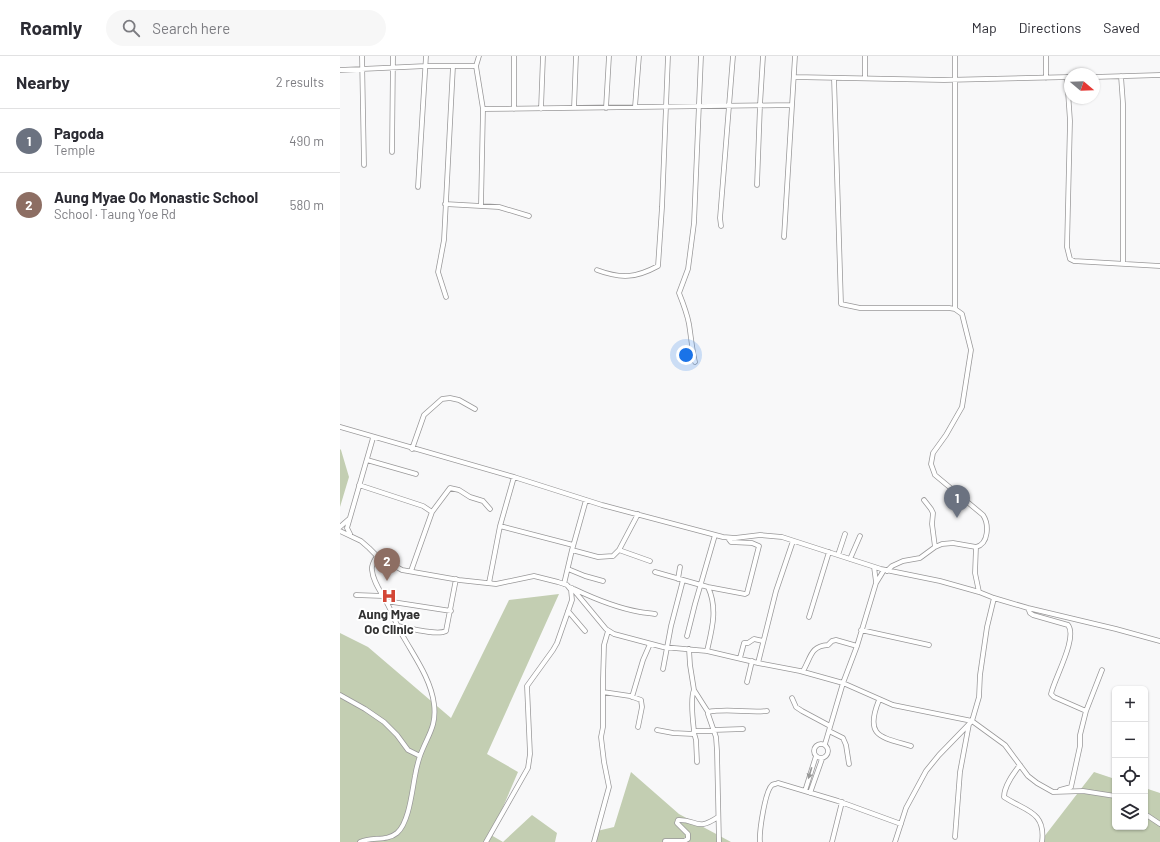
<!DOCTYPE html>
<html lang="en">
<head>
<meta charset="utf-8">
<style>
	body { margin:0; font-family:Barlow,sans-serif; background:#f7f7f7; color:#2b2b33 }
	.controls { position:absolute; right:12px; bottom:12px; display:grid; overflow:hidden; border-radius:6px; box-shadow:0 1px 3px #0004 }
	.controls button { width:36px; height:36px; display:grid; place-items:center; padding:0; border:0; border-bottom:1px solid #e1e1e2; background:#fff; color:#2b2b33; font:20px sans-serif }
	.compass { position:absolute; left:724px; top:12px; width:36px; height:36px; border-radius:50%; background:#fff; box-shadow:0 1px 3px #0004; rotate:109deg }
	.you { position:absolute; left:346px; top:299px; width:14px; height:14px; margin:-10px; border:3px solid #fff; border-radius:50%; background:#1a73e8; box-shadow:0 0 0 6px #1a73e833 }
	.badge { display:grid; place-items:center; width:26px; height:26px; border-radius:50%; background:#d34636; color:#fff; font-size:13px; font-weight:700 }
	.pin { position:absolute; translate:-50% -33px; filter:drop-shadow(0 1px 2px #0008) }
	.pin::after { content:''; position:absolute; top:21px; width:14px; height:12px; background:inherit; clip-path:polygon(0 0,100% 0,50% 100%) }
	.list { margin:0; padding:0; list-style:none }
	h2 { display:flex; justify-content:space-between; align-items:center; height:52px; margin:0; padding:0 16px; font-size:17px }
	h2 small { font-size:13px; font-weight:400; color:#7c7c81 }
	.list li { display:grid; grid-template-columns:26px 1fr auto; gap:12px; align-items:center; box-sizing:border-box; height:64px; padding:0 16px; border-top:1px solid #e1e1e2 }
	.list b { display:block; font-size:15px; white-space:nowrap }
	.list p { margin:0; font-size:13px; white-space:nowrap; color:#7c7c81 }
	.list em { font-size:13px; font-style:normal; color:#7c7c81 }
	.icon { flex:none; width:22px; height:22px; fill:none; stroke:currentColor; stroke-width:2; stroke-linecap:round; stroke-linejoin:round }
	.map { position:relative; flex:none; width:820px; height:786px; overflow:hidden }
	header { display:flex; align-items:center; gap:24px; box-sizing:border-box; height:56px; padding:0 20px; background:#fff; border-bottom:1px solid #e1e1e2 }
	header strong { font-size:19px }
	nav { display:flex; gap:22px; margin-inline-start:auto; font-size:14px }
	.search { width:280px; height:36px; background:#f7f7f7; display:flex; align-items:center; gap:10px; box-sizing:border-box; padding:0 14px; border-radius:22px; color:#7c7c81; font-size:15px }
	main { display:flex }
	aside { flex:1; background:#fff }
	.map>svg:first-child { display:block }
	.green { fill:#c3ceb2 }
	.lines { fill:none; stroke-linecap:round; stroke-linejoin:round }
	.street-casing { stroke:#999899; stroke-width:5.5 }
	.street { stroke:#fff; stroke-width:4 }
	.oneway { fill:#989898 }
	.labels { text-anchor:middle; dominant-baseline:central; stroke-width:4; stroke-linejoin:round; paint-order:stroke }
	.poi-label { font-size:13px; font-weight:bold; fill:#323232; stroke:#fff }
</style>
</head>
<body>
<header>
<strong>Roamly</strong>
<div class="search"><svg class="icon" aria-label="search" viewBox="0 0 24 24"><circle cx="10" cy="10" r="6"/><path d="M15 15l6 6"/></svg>Search here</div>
<nav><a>Map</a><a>Directions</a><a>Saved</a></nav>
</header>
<main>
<aside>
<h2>Nearby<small>2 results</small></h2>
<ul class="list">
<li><span class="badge" style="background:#6b7280">1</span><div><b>Pagoda</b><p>Temple</p></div><em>490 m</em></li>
<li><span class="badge" style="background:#8d6e63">2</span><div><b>Aung Myae Oo Monastic School</b><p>School · Taung Yoe Rd</p></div><em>580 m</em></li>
</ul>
</aside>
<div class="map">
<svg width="820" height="786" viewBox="0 0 820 786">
	<rect width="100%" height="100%" fill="#f8f8f9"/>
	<path class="green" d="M 0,393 L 1,394 L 9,421 L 0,451 Z
		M 219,538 L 147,698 L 178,716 L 151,779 L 163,786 L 192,759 L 217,777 L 215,786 L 0,786 L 0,577 L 28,591 L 111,662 L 169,544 Z
		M 291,716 L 339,758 L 391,786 L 255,786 L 257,775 L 274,771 Z
		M 754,716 L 775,723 L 775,771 L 805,771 L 805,732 L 820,737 L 820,786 L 700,786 Z"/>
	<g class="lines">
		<g class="street-casing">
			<path id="street" d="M 22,0 L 24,109
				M 139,0 L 136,10 L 143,53 L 141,149
				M 174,0 L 174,53
				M 525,0 L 525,22
				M 615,0 L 615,253
				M 706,0 L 706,22
				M 0,14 L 86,10 L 136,10
				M 781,20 L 783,48 L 783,208
				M 454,21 L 604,24 L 730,21
				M 727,21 L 730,65 L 727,191 L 730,203 L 734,205 L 820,210
				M 754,21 L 820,19
				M 494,22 L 501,248 L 520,252 L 609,252 L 615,253 L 622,258 L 631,294 L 622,351 L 606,379 L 593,397 L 591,408 L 595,419 L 643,459 C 649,468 649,488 636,491 L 635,517 L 639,536
				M 295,51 L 299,0
				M 234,52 L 236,0
				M 266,52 L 269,0
				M 143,53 L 452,49
				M 201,53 L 203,0
				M 52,96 L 53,0
				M 417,129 L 420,49 L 423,0
				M 78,131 L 86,0
				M 105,148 L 159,151 L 189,160
				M 381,170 L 380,162 L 393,0
				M 444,181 L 455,0
				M 257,214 C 281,223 296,222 318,210 L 322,151 L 328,0
				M 106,241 L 98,216 L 104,184 L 113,10
				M 355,306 C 352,293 351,281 349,268 C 347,257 343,247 339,237 L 348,213 L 354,167 L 361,0
				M 0,371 L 174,421 L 262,449 L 383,481 L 395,482 L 420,479 L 442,481 L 541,513 L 600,525 L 639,536 L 654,542 L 688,552 L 776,573 L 820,585
				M 72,393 L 84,359 L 102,343 L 110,342 L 119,344 L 135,353
				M 27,404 L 76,418
				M 19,429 L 83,450 L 92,456
				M 584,444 L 591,453 L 593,457 L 592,468 L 595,491
				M 160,470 L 233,489
				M 0,471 L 9,463
				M 0,475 L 21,485 L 29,492 L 37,500 L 62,514 L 119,524 L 156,528 L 194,520 L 218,526 L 227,529 L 231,534 L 232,544 L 217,587 L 213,594 L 187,630 L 190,698 L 188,712 L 146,786
				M 10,478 L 7,472 L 33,382
				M 232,494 L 258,501 L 273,500 L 279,494 L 298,458
				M 279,494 L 310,505
				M 498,499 L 505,478
				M 510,503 L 520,480
				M 534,511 L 536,526
				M 228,513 L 245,520 L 263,525
				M 71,515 L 92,456 L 110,432 L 119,434 L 130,441 L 143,445 L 150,453
				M 547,515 L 552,510 L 563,505 L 580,502 L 595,491 L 602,488 L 613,487 L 636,491
				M 315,516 L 368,531 L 405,538 L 407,537 L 419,490 L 412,487 L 391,486 L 388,482
				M 338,523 L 340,511
				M 149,527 L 160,470 L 174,421
				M 224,528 L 232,494 L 246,444
				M 229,531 L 232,532 L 266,573 L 274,578 L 323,591 L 367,595 L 418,607 L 460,615 L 503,627 L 553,649 L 632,665 L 665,689 L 688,720 L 697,727 L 713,736 L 743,735 L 775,740
				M 234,533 C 255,543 277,552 300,556 C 305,557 310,557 315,558
				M 16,539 L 43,540
				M 46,545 L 111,555
				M 688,552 L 690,557 L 693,559 L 728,569 C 738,582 714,623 711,638 L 714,641 L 746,655 L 740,679 L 740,690 L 731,731 L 720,734
				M 228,555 L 245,575
				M 469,561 L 489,496
				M 58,570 C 69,572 97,580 106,575 L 116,523
				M 521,574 L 589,589
				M 347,580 L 355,548 L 375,479
				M 349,593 L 350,609 L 354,634 L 368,656 L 368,658 L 376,681 L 377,695 L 379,786
				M 367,595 C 372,573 378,553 368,531
				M 400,602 L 404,587 L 408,587 L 414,583 L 423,585
				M 418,607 L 436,535 L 453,485
				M 323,613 L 331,570 L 343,524
				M 463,615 C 471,602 470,590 488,589 L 492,585 L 496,584 L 517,590
				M 407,626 L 412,605
				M 263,636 L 290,640 L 301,644 L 302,651 L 298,671
				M 0,639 L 25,653 L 44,666 L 57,679 L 68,694 L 80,700
				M 292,641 L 303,604 L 310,588
				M 452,642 L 456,651 L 462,655 L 490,670
				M 539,644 C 524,681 541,681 571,690
				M 746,655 L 762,614
				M 368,656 C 387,652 408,657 427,655
				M 317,674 L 333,677 L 353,678 L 354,675 C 353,666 350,642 354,634
				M 373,674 L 403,673
				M 354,675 L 374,675
				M 489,675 L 503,682 L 506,689 L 509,708
				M 354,677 L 356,684 L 357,706
				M474 695a7 7 0 1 1 14 0a7 7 0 1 1-14 0Z
				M 485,688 L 503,627 L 517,590 L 536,527 L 544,514
				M 680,709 C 673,718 664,730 664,741 C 685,755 706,755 702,786
				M 465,735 L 476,700
				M 470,737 L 482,703
				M 805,758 L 820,768
				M 615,781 L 620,716 L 629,668
				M 325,785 L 344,785 L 348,783 L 348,778 L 337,767 L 338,764 C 357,763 356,776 378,761
				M 20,786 C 32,780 46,786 57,777 C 69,767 72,735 75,720 C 76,714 78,706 80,700 C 87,680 97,671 94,648 C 91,624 76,603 64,582 C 57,571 53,558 47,547 C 41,536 33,526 32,514 C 31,509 34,505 37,500
				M 254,786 L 269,731 L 264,706 L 261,681 L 263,671 L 263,623 L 264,589 L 268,575
				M 420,786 C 419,776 425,735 432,729 C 434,728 436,728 438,727 L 498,745 L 561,768
				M 492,786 L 502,746
				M 555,786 L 566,752 L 586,715 L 599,699 L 632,665 L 639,641 L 640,619 L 647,571 L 654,542"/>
		</g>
		<use href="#street" class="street"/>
	</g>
	<defs><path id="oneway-solid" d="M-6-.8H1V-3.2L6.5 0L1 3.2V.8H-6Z"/></defs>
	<use class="oneway" href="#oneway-solid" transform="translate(470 717) rotate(107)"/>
	<defs>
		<g id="hospital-bare" transform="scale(1.2)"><path d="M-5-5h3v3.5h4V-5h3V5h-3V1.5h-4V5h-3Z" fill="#d34636" stroke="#fff" stroke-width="2.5" paint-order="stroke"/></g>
	</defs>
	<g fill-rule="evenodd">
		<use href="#hospital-bare" x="49" y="540"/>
	</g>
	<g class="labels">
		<g class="poi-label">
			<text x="49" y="558">Aung Myae<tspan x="49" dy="15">Oo Clinic</tspan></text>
		</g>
	</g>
</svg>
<div class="controls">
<button>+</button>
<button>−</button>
<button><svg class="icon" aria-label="locate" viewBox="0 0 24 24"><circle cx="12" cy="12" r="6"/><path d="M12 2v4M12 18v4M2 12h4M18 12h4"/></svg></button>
<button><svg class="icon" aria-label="layers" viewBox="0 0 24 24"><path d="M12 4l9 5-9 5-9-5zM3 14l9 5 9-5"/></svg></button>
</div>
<svg class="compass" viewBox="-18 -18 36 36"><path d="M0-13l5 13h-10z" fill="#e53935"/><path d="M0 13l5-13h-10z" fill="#7c7c81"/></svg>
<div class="you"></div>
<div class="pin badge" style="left:617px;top:462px;background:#6b7280">1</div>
<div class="pin badge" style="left:47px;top:525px;background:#8d6e63">2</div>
</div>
</main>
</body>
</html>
